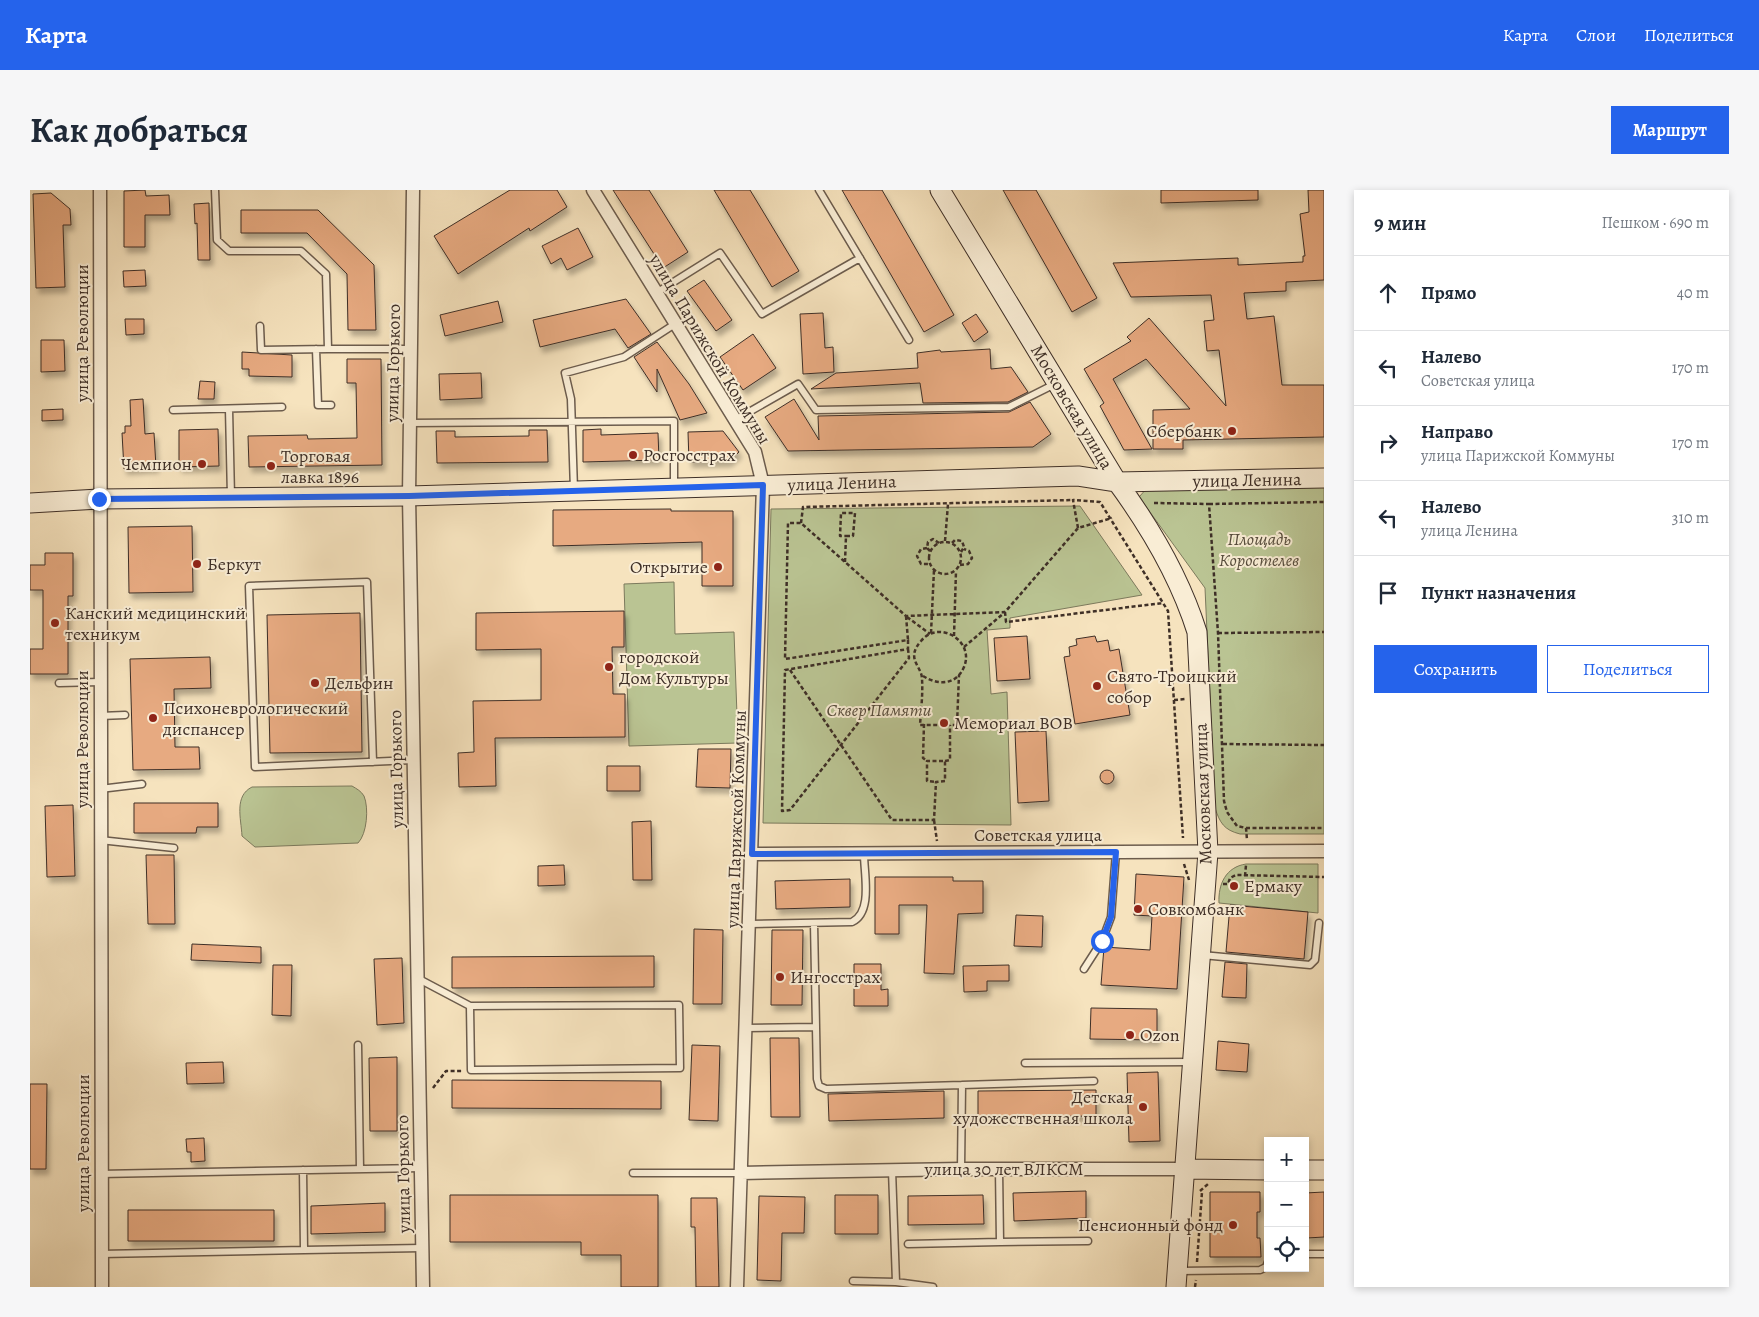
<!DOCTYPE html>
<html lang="ru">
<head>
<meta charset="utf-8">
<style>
	body { margin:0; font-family:Alegreya,serif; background:#f6f6f7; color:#1f2937 }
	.controls { position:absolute; right:15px; bottom:15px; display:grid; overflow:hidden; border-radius:0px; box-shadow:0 2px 8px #0003 }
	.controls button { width:45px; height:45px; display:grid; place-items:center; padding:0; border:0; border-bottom:1px solid #e0e1e3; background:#fff; color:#1f2937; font:25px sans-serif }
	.stop { position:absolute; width:15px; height:15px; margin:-11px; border:4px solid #2563eb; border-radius:50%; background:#fff }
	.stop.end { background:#2563eb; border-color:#fff; box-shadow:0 1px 5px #0008 }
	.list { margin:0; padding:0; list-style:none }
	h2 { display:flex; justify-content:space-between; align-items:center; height:65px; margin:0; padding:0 20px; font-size:21px }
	h2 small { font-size:16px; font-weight:400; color:#747a83 }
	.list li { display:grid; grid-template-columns:32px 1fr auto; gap:15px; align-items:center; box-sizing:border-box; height:75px; padding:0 20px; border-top:1px solid #e0e1e3 }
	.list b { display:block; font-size:19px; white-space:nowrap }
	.list p { margin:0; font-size:16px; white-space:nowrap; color:#747a83 }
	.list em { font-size:16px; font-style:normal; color:#747a83 }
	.actions { display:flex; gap:10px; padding:15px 20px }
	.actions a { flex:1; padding:11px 0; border:1px solid #2563eb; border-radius:0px; text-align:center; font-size:18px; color:#2563eb }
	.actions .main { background:#2563eb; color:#fff }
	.icon { flex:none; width:28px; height:28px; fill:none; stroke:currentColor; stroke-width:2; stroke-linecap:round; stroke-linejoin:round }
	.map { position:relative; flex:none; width:1294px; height:1097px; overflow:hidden; border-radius:0px }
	header { display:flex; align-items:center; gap:30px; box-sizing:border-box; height:70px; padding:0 25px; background:#2563eb; color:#fff }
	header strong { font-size:24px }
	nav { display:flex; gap:28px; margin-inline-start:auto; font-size:18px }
	.intro { display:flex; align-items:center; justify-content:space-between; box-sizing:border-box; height:120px; padding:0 30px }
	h1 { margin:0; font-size:35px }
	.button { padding:12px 22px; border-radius:0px; background:#2563eb; color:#fff; font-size:18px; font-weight:700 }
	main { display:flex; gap:30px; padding:0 30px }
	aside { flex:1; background:#fff; border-radius:0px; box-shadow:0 2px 8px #0003 }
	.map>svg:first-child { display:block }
	.green { fill:#bac493; stroke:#7c7a5d }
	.building { fill:#e7aa81; stroke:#3e2f27; filter:url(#shadow) }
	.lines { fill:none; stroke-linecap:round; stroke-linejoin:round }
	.lane-casing { stroke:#6c5c4d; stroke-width:9 }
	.street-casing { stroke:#6c5c4d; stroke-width:15 }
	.secondary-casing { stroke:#3e2f27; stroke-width:21 }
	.path { stroke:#3e2f27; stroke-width:2.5; stroke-dasharray:4 2.5; stroke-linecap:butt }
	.lane { stroke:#f9edd5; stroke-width:6 }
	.street { stroke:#f9edd5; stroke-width:12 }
	.secondary { stroke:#f9edd5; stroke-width:19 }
	.route { stroke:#2563eb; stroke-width:6 }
	.poi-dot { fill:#8f2418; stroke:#f9edd5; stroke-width:2 }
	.labels { text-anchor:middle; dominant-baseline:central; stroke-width:4; stroke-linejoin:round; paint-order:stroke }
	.street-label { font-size:18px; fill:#3e2f27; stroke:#f9edd5 }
	.poi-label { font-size:18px; fill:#3e2f27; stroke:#f9edd5; text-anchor:start }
	.park-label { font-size:18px; font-style:italic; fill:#574d3d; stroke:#f9edd5 }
</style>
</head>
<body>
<header>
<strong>Карта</strong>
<nav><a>Карта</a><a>Слои</a><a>Поделиться</a></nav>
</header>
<div class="intro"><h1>Как добраться</h1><a class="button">Маршрут</a></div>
<main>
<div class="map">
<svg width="1294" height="1097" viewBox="0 0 1294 1097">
	<defs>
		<filter id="shadow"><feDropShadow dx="3" dy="5.5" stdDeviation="2.5" flood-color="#0004"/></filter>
	</defs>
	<rect width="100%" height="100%" fill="#f6e3be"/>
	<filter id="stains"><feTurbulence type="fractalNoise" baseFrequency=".004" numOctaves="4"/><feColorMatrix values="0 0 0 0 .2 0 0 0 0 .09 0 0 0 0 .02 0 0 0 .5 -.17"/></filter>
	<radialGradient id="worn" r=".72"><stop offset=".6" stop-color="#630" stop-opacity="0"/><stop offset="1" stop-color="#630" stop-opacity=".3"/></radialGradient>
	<path class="green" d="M 1294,293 L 1294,644 L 1210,644 C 1194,640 1190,633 1185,618 L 1175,398 L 1109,307 L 1118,297 Z
		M 1050,316 L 1112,405 L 980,428 L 980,438 L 957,440 L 961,504 L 977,502 L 981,635 L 733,633 L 741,319 Z
		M 644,392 L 645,444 L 704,442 L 708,553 L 599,556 L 594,394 Z
		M 322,596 C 327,599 331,601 334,606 C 339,618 337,644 328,653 L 225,657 L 212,646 C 211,628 204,606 222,597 Z
		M 1216,674 L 1288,674 L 1288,723 L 1189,713 C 1188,694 1196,677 1216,674 Z"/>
	<path class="building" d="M 115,0 L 116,6 L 139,5 L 140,25 L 115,25 L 115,57 L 94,57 L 94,1 Z
		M 480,0 L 527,0 L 537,17 L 500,41 L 499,38 L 428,84 L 404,46 Z
		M 583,0 L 619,0 L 658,62 L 633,78 Z
		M 684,0 L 720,0 L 769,81 L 742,97 Z
		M 812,0 L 852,0 L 924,125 L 894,142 Z
		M 973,0 L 1006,0 L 1067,108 L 1042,122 Z
		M 1131,0 L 1228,0 L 1228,10 L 1131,13 Z
		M 1278,0 L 1294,0 L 1294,90 L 1256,92 L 1256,101 L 1214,103 L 1217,129 L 1244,126 L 1252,195 L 1294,195 L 1294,247 L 1153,250 L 1153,259 L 1123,259 L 1123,220 L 1160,219 L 1116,169 L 1083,189 L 1122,259 L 1094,260 L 1070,216 L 1074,213 L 1054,179 L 1101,151 L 1097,147 L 1119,128 L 1196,216 L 1189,160 L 1177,161 L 1174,131 L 1184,130 L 1181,105 L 1101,107 L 1083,73 L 1208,68 L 1208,75 L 1273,72 L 1273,66 L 1275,66 L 1270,24 L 1279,22 Z
		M 21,3 L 40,19 L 41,35 L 33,35 L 35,97 L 6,98 L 3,4 Z
		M 179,13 L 180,70 L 168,70 L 167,33 L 165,34 L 164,14 Z
		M 211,20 L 288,20 L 344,75 L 346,140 L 318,140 L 317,84 L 277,43 L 211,43 Z
		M 548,38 L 563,67 L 537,80 L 531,68 L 521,74 L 512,56 Z
		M 115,80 L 116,96 L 94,97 L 93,81 Z
		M 674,90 L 702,130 L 686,141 L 657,101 Z
		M 596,109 L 621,144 L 598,158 L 585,139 L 510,157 L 503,130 Z
		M 468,111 L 473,132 L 415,146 L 410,125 Z
		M 793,123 L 795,158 L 803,157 L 804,182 L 773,184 L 770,124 Z
		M 946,124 L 958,142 L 944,152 L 932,133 Z
		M 95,129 L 114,129 L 114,144 L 96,145 Z
		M 723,144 L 746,178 L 713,200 L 690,167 Z
		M 11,150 L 34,150 L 35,181 L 11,182 Z
		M 627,152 L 659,194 L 677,223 L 650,230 L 627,179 L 627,202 L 604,167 Z
		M 960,159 L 961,179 L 981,177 L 998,202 L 978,212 L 893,213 L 890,193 L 781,199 L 806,183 L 888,178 L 887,163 L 910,160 L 911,162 Z
		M 212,162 L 262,165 L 262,187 L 219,186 L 219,179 L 212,179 Z
		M 317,169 L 351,169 L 352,275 L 219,277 L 218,246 L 277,245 L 278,249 L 327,248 L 326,193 L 317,193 Z
		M 451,183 L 452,208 L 410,210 L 409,184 Z
		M 170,191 L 185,192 L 184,209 L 168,209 Z
		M 113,209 L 115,244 L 124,243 L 126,277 L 94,279 L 92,243 L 95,243 L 95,236 L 101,236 L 100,210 Z
		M 764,209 L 789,250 L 788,226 L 979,222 L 1000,212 L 1021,244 L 1003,257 L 758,261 L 735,227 Z
		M 33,219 L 33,230 L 12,231 L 12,220 Z
		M 188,239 L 189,276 L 149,277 L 149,240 Z
		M 571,239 L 571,245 L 628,243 L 629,270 L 553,272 L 553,240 Z
		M 499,240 L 517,240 L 518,272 L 407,273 L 406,241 L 425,241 L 425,247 L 499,246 Z
		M 693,241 L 709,262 L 699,271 L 659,272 L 658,242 Z
		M 641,319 L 641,321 L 703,321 L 703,396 L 672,396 L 672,352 L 523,356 L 523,320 Z
		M 162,336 L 163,402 L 99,403 L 98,337 Z
		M 15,363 L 43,363 L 43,406 L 38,406 L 38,484 L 0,484 L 0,459 L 13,459 L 13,400 L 0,400 L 0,375 L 15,375 Z
		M 594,421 L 594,457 L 582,457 L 583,504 L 595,504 L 595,547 L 465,548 L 466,596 L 429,597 L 428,563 L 444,562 L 443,511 L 511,510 L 511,459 L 446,460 L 446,423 Z
		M 330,423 L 332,562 L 240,563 L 237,425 Z
		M 997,446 L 1000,489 L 967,491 L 964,448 Z
		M 1065,446 L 1067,452 L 1078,450 L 1080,461 L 1089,459 L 1100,525 L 1045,534 L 1034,467 L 1040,466 L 1039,457 L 1047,455 L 1046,449 Z
		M 180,467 L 181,498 L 144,499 L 145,557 L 169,557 L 170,579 L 103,580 L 100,469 Z
		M 1016,541 L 1019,611 L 988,613 L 985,542 Z
		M 668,559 L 701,559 L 700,598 L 666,597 Z
		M 577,576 L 610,576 L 610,601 L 577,601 Z
		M1070 587a7 7 0 1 1 14 0a7 7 0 1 1-14 0Z
		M 104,613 L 188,613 L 188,637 L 167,637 L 166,643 L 104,643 Z
		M 43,615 L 45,686 L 17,687 L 15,616 Z
		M 621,631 L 622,690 L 603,690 L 602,632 Z
		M 116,665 L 144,665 L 145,734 L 118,734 Z
		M 534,675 L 535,695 L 508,696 L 508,676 Z
		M 1106,684 L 1154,687 L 1147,799 L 1071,795 L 1074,757 L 1120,760 L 1122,726 L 1104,725 Z
		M 845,687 L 923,687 L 923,691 L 953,691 L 953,723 L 928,724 L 924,784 L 894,783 L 897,715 L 869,715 L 869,744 L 845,744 Z
		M 820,689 L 820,717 L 746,719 L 745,691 Z
		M 1200,715 L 1278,722 L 1274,769 L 1196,762 Z
		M 986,725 L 1013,726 L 1012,757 L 984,756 Z
		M 664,739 L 693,740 L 692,814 L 663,814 Z
		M 742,740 L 773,740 L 772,815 L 741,815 Z
		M 162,754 L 231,757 L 231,773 L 161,770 Z
		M 624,766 L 624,797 L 422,798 L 422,767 Z
		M 372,768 L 374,833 L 347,835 L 344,769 Z
		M 1195,772 L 1217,774 L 1216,808 L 1192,807 Z
		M 824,774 L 851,774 L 851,800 L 858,799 L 858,816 L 824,816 Z
		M 243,775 L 262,775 L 261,826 L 242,825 Z
		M 979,775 L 979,791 L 957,791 L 957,801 L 934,802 L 933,776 Z
		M 1061,818 L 1127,819 L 1127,850 L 1060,849 Z
		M 740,848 L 769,848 L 770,927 L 741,927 Z
		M 1188,851 L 1219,854 L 1217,882 L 1186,880 Z
		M 662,855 L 690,856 L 688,931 L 659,930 Z
		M 367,867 L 367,941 L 340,941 L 339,868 Z
		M 193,872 L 194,893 L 157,894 L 156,873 Z
		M 1128,882 L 1130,951 L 1099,952 L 1097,883 Z
		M 422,890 L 631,891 L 631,919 L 422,918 Z
		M 0,894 L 17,894 L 16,979 L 0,979 Z
		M 1066,900 L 1066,926 L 948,927 L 948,901 Z
		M 914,901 L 914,928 L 799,931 L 798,904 Z
		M 174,948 L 175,971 L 161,972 L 161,962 L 157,962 L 156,949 Z
		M 1056,1001 L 1056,1028 L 984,1031 L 983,1003 Z
		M 1180,1002 L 1230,1002 L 1230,1022 L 1227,1022 L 1227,1048 L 1230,1048 L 1231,1067 L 1180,1067 Z
		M 1294,1002 L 1294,1047 L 1277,1048 L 1275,1003 Z
		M 420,1005 L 628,1005 L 628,1097 L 591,1097 L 591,1065 L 551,1065 L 551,1052 L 420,1052 Z
		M 805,1005 L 848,1005 L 848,1044 L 805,1044 Z
		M 953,1005 L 954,1034 L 878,1035 L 878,1006 Z
		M 729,1006 L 775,1007 L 774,1043 L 752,1043 L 751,1091 L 727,1090 Z
		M 661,1008 L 687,1008 L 689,1097 L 666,1097 L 665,1037 L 661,1037 Z
		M 355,1013 L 355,1042 L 281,1044 L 281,1016 Z
		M 98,1020 L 244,1020 L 244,1051 L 98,1051 Z"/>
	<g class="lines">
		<g class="lane-casing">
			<path id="lane" d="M 185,0 L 187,50 L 199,61 L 271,61 L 296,84 L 298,159 L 381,159
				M 789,0 L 879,150
				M 626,103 L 690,63 L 732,124 L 830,68
				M 230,136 L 231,160 L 298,159
				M 286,159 L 288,215 L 301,215
				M 199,219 L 201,307
				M 143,220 L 252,217
				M 705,230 L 768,194 L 786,220 L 979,217 L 1025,194
				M 380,233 L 644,231 L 644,296
				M 544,300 L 541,209 L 535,183 L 594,167 L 645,134
				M 29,493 L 70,492
				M 70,526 L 95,525
				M 343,572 L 337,392 L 219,396 L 225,577 L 383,570
				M 70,599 L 112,594
				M 70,650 L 144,658
				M 784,733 L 787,889 L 789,896 L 796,899 L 932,895 L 931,979
				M 720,734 L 822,732 C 843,722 834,684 834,664
				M 1172,765 L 1280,775 L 1285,770 L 1289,733
				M 1054,779 L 1072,751 L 1081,727 L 1086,662
				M 387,788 L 440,816 L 649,815 L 650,878 L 441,880 L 440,816
				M 716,838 L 786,837
				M 328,855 L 330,979
				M 995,873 L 1161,872
				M 932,895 L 1064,891
				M 969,979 L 970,1052 L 1058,1051
				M 603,983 L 711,983
				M 70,984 L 391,978
				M 878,1054 L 970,1052
				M 274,1060 L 392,1058
				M 71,1064 L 274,1060 L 273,980
				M 1275,1064 L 1294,1064
				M 1149,1081 L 1230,1080 L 1236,1077 L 1238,1072
				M 823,1091 L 866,1092 L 862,980
				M 866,1092 L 903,1097"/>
		</g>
		<g class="street-casing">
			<path id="street" d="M 70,0 L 72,1097
				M 383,0 L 379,306 L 393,1097
				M 563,0 L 725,262 L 733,295 L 707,1097
				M 722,664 L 1294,661
				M 711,983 L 931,979 L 1154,979"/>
		</g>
		<g class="secondary-casing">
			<path id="secondary" d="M 910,0 L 1087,292 C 1120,337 1150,388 1167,442 L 1178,662 L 1146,1097
				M 0,313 L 69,309 L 379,306 L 1048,286 L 1087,292 L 1294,288
				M 1154,979 L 1238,980
				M 1275,980 L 1294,980"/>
		</g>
		<path class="path" d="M 1124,313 L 1179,314 L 1188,443 L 1194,611 L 1197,622 L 1207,636 L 1216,638 L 1217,650
			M 1179,314 L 1294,312
			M 771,333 L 773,317 L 1043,310
			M 1048,338 L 1043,310 L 1070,312 L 1138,421 L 1153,648
			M 915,351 L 918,314
			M899 368a16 16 0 1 1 32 0a16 16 0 1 1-32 0Z
			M 922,353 L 925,350 L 932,351 L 934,357 L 931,362
			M 897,358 L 891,359 L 887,366 L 891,374 L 899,374
			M 900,361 L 897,358 L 898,352 L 903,349 L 909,353
			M 815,372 L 816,346 L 823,346 L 825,323 L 811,323 L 810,346 L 816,346
			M 930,375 L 938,374 L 942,368 L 939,361 L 934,359
			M 975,422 L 976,432 L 1133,413
			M 876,426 L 878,450
			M 877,427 L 900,444
			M 901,443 L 904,380
			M 1188,443 L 1294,442
			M 924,446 L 926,381
			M 934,457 L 974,423
			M 878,459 L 879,468 L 760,620 L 752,621 L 755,480 L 878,459 L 878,450 L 755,469 L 758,333 L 771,333 L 876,426 L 975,422 L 1048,338 L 1082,328
			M 760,480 L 862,630 L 904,630 L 906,592 L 915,591 L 915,571 L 897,571 L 897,591 L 906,592
			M 893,486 C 907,495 926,496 934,477 C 945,451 909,429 891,451 C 875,469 892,476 892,489 C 893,504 891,520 890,535 L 927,535 L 929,485
			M 1144,510 L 1155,509
			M 894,534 L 893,568 L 897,571
			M 1193,554 L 1294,555
			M 915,571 L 920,570 L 920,535
			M 904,630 L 907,651
			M 1216,638 L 1294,638
			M 1154,674 L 1159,690
			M 1215,686 L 1216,675
			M 1193,694 L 1198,694 L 1200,688 L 1206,685 L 1294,687
			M 403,898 L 416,881 L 432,881
			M 1170,1001 L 1178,994
			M 1167,1072 L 1172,1002
			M 1165,1097 L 1166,1090"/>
		<use href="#lane" class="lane"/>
		<use href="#street" class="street"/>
		<use href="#secondary" class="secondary"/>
	</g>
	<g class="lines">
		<path class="route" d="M 69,309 L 379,306 L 733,295 L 722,664 L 1086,662 L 1081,727 L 1072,751"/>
	</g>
	<g class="poi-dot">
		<circle cx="1202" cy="241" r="5"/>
		<circle cx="603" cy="265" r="5"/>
		<circle cx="172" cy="274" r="5"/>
		<circle cx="241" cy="276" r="5"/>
		<circle cx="167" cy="374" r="5"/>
		<circle cx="688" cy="377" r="5"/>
		<circle cx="25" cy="433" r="5"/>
		<circle cx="579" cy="477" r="5"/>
		<circle cx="285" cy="493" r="5"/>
		<circle cx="1067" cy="496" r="5"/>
		<circle cx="123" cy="528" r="5"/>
		<circle cx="914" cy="533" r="5"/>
		<circle cx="1204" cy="696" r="5"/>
		<circle cx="1108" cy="719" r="5"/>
		<circle cx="750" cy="787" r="5"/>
		<circle cx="1100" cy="845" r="5"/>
		<circle cx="1113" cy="917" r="5"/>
		<circle cx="1203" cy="1035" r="5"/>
	</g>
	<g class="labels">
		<g class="street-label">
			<text transform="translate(52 143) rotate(-90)">улица Революции</text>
			<text transform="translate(680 159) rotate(59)">улица Парижской Коммуны</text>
			<text transform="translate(363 173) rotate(-89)">улица Горького</text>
			<text transform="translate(1042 217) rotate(59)">Московская улица</text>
			<text transform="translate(1217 290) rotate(-1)">улица Ленина</text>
			<text transform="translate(812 293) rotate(-2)">улица Ленина</text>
			<text transform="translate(52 549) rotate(-90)">улица Революции</text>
			<text transform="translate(366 579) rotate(-91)">улица Горького</text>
			<text transform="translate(1173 604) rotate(-92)">Московская улица</text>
			<text transform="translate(706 629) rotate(-88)">улица Парижской Коммуны</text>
			<text x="1008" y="645">Советская улица</text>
			<text transform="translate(53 953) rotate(-90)">улица Революции</text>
			<text x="974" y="979">улица 30 лет ВЛКСМ</text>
			<text transform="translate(373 984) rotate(-91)">улица Горького</text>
		</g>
		<g class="poi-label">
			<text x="1192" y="241" text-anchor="end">Сбербанк</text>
			<text x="613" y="265">Росгосстрах</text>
			<text x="251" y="266">Торговая<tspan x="251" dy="21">лавка 1896</tspan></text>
			<text x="162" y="274" text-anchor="end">Чемпион</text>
			<text x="177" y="374">Беркут</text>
			<text x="678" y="377" text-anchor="end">Открытие</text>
			<text x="35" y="423">Канский медицинский<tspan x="35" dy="21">техникум</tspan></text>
			<text x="589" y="467">городской<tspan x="589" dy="21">Дом Культуры</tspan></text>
			<text x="1077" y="486">Свято-Троицкий<tspan x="1077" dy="21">собор</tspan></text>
			<text x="295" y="493">Дельфин</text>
			<text x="133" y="518">Психоневрологический<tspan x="133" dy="21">диспансер</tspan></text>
			<text x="924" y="533">Мемориал ВОВ</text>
			<text x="1214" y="696">Ермаку</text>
			<text x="1118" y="719">Совкомбанк</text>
			<text x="760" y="787">Ингосстрах</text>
			<text x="1110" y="845">Ozon</text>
			<text x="1103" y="907" text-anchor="end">Детская<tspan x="1103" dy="21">художественная школа</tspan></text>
			<text x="1193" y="1035" text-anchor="end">Пенсионный фонд</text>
		</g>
		<g class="park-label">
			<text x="1229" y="349">Площадь<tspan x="1229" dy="21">Коростелев</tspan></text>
			<text x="849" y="520">Сквер Памяти</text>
		</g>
	</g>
	<rect width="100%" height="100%" filter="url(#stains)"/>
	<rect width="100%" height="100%" fill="url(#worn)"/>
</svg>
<div class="controls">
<button>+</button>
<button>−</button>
<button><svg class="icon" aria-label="locate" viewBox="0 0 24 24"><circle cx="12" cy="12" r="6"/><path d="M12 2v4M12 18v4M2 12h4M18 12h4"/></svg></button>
</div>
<div class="stop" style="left:1072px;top:751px"></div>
<div class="stop end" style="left:69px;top:309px"></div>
</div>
<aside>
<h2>9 мин<small>Пешком · 690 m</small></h2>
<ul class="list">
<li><svg class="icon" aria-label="ahead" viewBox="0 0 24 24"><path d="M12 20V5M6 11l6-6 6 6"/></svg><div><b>Прямо</b></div><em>40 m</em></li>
<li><svg class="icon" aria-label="left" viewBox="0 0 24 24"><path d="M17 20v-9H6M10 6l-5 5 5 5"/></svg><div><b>Налево</b><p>Советская улица</p></div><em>170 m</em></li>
<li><svg class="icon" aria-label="right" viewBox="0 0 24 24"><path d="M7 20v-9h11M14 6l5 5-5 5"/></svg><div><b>Направо</b><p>улица Парижской Коммуны</p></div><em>170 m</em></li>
<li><svg class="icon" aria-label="left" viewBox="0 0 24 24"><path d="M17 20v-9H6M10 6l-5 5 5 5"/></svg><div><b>Налево</b><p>улица Ленина</p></div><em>310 m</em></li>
<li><svg class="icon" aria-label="arrive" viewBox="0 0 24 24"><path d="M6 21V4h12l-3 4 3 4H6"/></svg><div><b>Пункт назначения</b></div></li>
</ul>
<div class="actions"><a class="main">Сохранить</a><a>Поделиться</a></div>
</aside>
</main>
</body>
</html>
